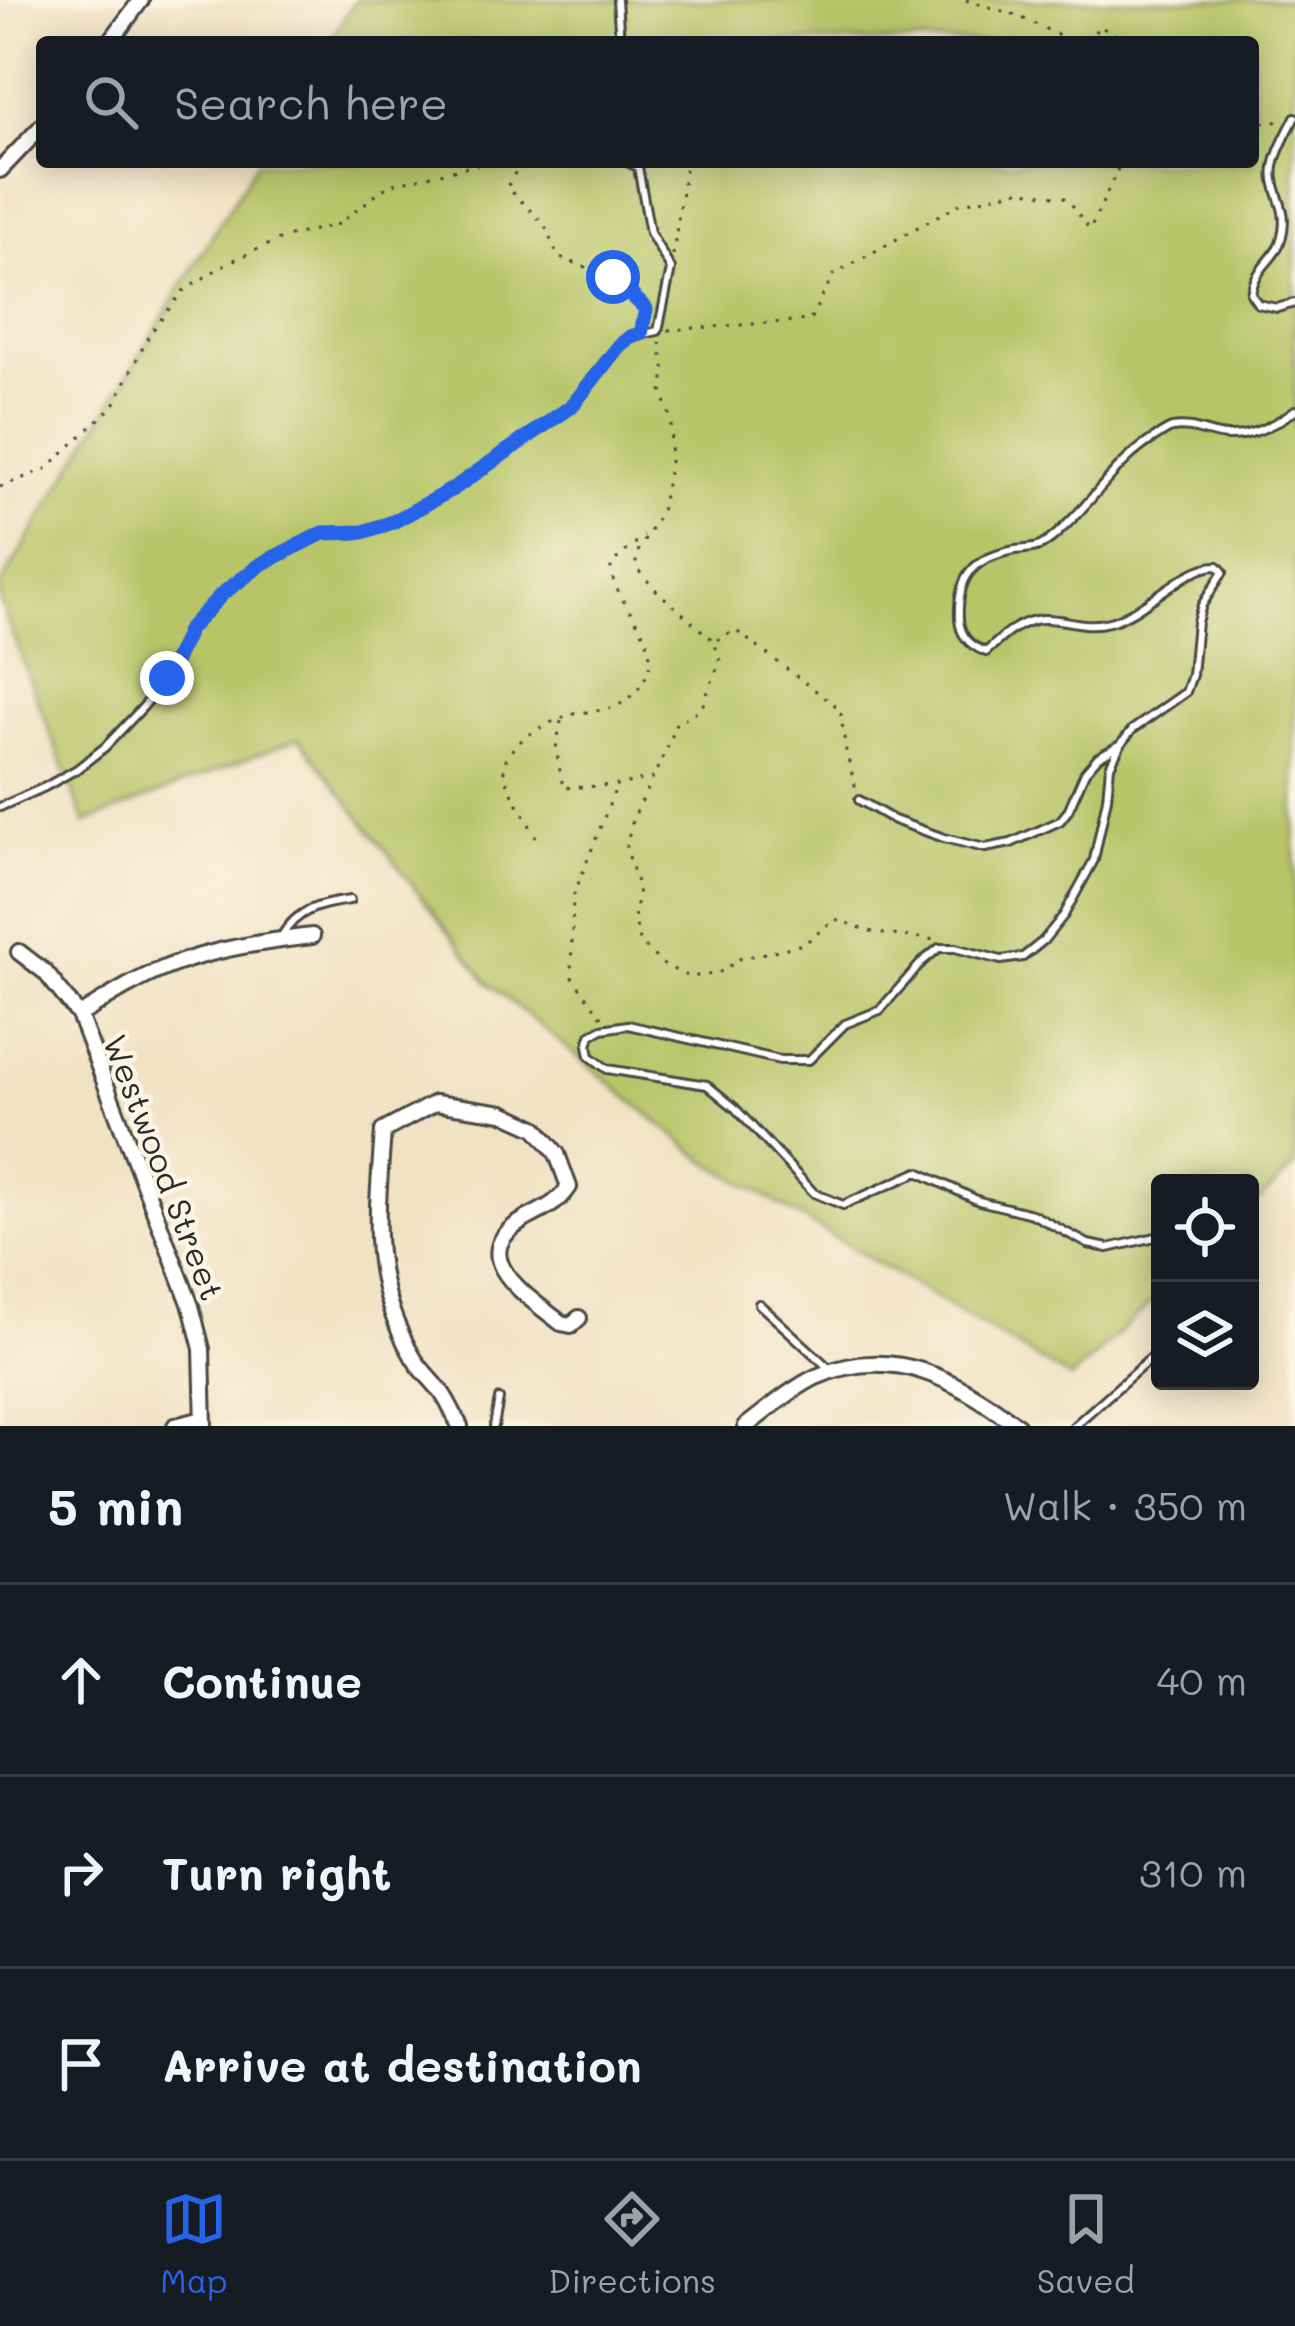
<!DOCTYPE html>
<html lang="en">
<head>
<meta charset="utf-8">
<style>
	body { margin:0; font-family:Mali,sans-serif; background:#242831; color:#f1f3f6 }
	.controls { position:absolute; right:36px; bottom:36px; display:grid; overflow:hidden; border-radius:12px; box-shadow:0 6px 30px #0003 }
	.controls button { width:108px; height:108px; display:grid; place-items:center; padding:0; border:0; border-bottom:3px solid #363941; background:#171b24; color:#f1f3f6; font:60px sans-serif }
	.stop { position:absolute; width:36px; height:36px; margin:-27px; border:9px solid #2563eb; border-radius:50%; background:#fff }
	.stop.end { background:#2563eb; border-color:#fff; box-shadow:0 3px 12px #0008 }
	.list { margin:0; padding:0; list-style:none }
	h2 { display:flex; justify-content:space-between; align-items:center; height:156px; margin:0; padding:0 48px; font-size:51px }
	h2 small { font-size:39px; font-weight:400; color:#9ea1a6 }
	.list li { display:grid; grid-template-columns:78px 1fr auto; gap:36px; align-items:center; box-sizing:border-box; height:192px; padding:0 48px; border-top:3px solid #363941 }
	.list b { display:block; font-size:45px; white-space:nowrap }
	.list em { font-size:39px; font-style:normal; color:#9ea1a6 }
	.icon { flex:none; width:66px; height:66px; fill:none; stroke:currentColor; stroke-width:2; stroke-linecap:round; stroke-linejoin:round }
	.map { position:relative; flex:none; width:1295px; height:1426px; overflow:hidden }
	.search { position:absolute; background:#171b24; box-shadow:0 6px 30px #0003; left:36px; right:36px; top:36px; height:132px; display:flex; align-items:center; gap:30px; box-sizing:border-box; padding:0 42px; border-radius:12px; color:#9ea1a6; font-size:45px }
	.sheet { height:732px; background:#171b24 }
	nav { display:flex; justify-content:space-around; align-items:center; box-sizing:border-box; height:168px; border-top:3px solid #363941; background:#171b24; font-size:33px; color:#9ea1a6 }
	nav a { display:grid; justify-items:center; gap:6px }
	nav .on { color:#2563eb }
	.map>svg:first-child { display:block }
	.green { fill:#b7c568; stroke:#71784a; stroke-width:3 }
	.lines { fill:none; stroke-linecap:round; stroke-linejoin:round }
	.service-casing { stroke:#494642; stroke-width:12 }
	.minor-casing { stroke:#494642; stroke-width:20 }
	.path { stroke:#494642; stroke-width:3; stroke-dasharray:3 9; stroke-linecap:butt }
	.service { stroke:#fff; stroke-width:6 }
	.minor { stroke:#fff; stroke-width:14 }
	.route { stroke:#2563eb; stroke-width:15 }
	.labels { text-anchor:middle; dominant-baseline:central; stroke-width:9; stroke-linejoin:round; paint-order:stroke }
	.street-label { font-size:33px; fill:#2b2b2b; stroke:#fcf5e5 }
</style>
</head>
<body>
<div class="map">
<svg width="1295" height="1426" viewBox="0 0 1295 1426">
	<rect width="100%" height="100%" fill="#fcf5e5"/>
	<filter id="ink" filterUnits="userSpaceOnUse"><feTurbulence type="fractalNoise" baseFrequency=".00833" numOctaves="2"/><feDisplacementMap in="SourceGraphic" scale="24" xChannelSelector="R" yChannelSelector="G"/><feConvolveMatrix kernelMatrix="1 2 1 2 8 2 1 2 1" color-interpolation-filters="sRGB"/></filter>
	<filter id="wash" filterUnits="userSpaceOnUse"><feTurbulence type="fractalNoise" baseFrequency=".004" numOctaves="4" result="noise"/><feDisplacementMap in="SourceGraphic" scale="48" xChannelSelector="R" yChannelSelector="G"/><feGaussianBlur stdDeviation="2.7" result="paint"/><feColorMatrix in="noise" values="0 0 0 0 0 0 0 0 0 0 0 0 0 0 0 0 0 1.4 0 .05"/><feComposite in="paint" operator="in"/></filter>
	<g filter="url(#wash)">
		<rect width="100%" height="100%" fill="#f2e2c4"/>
		<path class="green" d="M 355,0 L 1295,0 L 1295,1166 L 1250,1209 L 1250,1183 L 1160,1183 L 1160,1294 L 1071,1379 L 703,1159 L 488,983 L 299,738 L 85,823 L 0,602 L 0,586 L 257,162 L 1253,162 L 1253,42 L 330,42 Z"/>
	</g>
	<g filter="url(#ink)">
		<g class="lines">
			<g class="service-casing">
				<path id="service" d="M 617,0 L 620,42
					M 1295,117 C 1287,134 1270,161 1274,180 C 1278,203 1288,210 1282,236 C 1276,262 1256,264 1251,294 L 1258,304 L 1277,308 L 1295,303
					M 859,800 L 894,820 L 944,838 L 985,848 L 1011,843 L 1060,821 L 1068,811 L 1085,772 L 1098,757 L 1118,746
					M 0,807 L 45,787 L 77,769 L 105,747 L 143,707 L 167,678 L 189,629 L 222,594 L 263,563 L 323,533 L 363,532 L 393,522 L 453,489 L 572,406 L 619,346 L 630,337 L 658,331 L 671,269 L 650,233 L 638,167 L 627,162
					M 281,937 C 297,909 320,904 350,900
					M 1160,1236 L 1108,1248 L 1088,1244 L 1032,1214 L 979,1201 L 918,1172 L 843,1205 L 814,1193 L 735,1108 L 707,1085 L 607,1069 L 590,1056 L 588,1045 L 591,1035 L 602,1029 L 628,1025 L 780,1060 L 809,1060 L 845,1024 L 880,1010 L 923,961 L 939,948 L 955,948 L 1001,960 L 1023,957 L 1043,941 L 1064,915 L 1094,860 L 1107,798 L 1110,766 L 1121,744 L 1132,730 L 1186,692 L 1192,675 L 1197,622 L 1202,605 L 1223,572 L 1218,566 C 1185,565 1145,613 1109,622 C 1083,629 1066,618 1043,619 C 1019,620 1002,637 986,652 C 971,646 960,637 959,619 C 957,576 973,558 1015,550 C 1024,549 1035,549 1042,545 C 1049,541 1058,533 1064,527 C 1097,497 1117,460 1156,437 C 1159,435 1169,429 1172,428 C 1192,424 1208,435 1227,436 C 1252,437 1276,424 1295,410
					M 759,1304 L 831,1370
					M 494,1426 L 499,1399
					M 1074,1426 L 1160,1350"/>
			</g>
			<g class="minor-casing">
				<path id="minor" d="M 110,42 L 141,0
					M 0,170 L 42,126
					M 19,952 L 45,972 L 79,1015 L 191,1306 L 202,1349 L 204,1426
					M 79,1015 C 98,1004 117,991 137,981 C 191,952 253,943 312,936
					M 175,1426 L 203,1419
					M 460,1426 C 454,1415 449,1403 442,1393 C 433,1380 421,1371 413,1357 C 367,1278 377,1217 383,1131 L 435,1103 L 503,1113 L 536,1128 L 557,1154 L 569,1187 C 557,1205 543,1209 524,1220 C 461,1256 530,1298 561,1323 L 571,1325 L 579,1318
					M 746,1426 C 766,1411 794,1387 816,1377 C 893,1343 958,1380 1018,1426"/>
			</g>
			<path class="path" d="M 966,0 L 1016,15 L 1073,42
				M 1088,42 L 1099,26 L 1129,42
				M 1253,143 L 1260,123 L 1285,121
				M 521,162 L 507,187 L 544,224 L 558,257 L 613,277 L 646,309 L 643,326
				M 673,255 L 686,162
				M 668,330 L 810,320 L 833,275 L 959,204 L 1019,190 L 1067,198 L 1090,230 L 1121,162
				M 660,342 L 665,373 L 662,390 L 671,420 L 670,462 L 661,512 L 636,555 L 636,568 L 657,591 L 714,641 L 720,661 L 702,707 L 688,718 L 676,722 L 671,740 L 632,821 L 626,847 L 639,889 L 634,913 L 639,941 L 662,964 L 687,976 L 704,976 L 723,971 L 739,959 L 804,944 L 835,919 L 875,933 L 937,940
				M 0,487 L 46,469 L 114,405 L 149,335 L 183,291 L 227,263 L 286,237 L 338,224 L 389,185 L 487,162
				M 717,640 L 735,630 L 840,709 L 846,751 L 857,793
				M 561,721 L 556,748 L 563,788 L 617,785 L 653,778
				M 536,837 C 529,823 505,784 504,771 C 502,744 548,722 570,715 C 585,711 602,712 616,706 C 629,701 642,687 647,674 C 663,633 609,601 611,564 L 644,536
				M 602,1017 L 571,976 L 573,897 L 617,785"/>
			<use href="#service" class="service"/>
			<use href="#minor" class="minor"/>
		</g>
	</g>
	<g class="lines" filter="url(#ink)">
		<path class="route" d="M 167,678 L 189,629 L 222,594 L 263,563 L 323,533 L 363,532 L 393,522 L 453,489 L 572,406 L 619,346 L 630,337 L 641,334 L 646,309 L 613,277"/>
	</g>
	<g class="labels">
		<g class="street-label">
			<text transform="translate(165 1167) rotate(69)">Westwood Street</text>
		</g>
	</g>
</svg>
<div class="controls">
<button><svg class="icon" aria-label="locate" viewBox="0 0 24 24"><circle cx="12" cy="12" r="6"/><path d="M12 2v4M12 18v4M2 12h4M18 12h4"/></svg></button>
<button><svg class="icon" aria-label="layers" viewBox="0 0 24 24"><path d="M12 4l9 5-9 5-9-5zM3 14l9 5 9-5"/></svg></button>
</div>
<div class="stop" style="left:613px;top:277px"></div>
<div class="stop end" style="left:167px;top:678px"></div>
<div class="search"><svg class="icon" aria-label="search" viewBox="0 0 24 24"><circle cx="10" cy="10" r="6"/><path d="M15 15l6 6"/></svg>Search here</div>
</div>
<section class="sheet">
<h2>5 min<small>Walk · 350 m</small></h2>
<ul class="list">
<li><svg class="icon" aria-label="ahead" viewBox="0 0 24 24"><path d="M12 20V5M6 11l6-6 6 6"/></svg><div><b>Continue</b></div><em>40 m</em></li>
<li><svg class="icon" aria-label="right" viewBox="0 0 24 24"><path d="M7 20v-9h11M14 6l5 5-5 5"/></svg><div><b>Turn right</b></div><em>310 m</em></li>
<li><svg class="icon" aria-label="arrive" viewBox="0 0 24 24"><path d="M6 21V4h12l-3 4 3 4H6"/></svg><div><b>Arrive at destination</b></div></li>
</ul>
</section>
<nav>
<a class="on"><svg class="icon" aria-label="map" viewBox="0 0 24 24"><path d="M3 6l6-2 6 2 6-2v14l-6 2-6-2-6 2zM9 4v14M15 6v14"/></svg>Map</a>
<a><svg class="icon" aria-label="directions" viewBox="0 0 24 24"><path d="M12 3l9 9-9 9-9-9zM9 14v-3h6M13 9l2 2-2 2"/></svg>Directions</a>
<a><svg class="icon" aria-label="saved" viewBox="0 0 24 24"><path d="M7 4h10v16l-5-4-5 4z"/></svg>Saved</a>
</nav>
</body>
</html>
